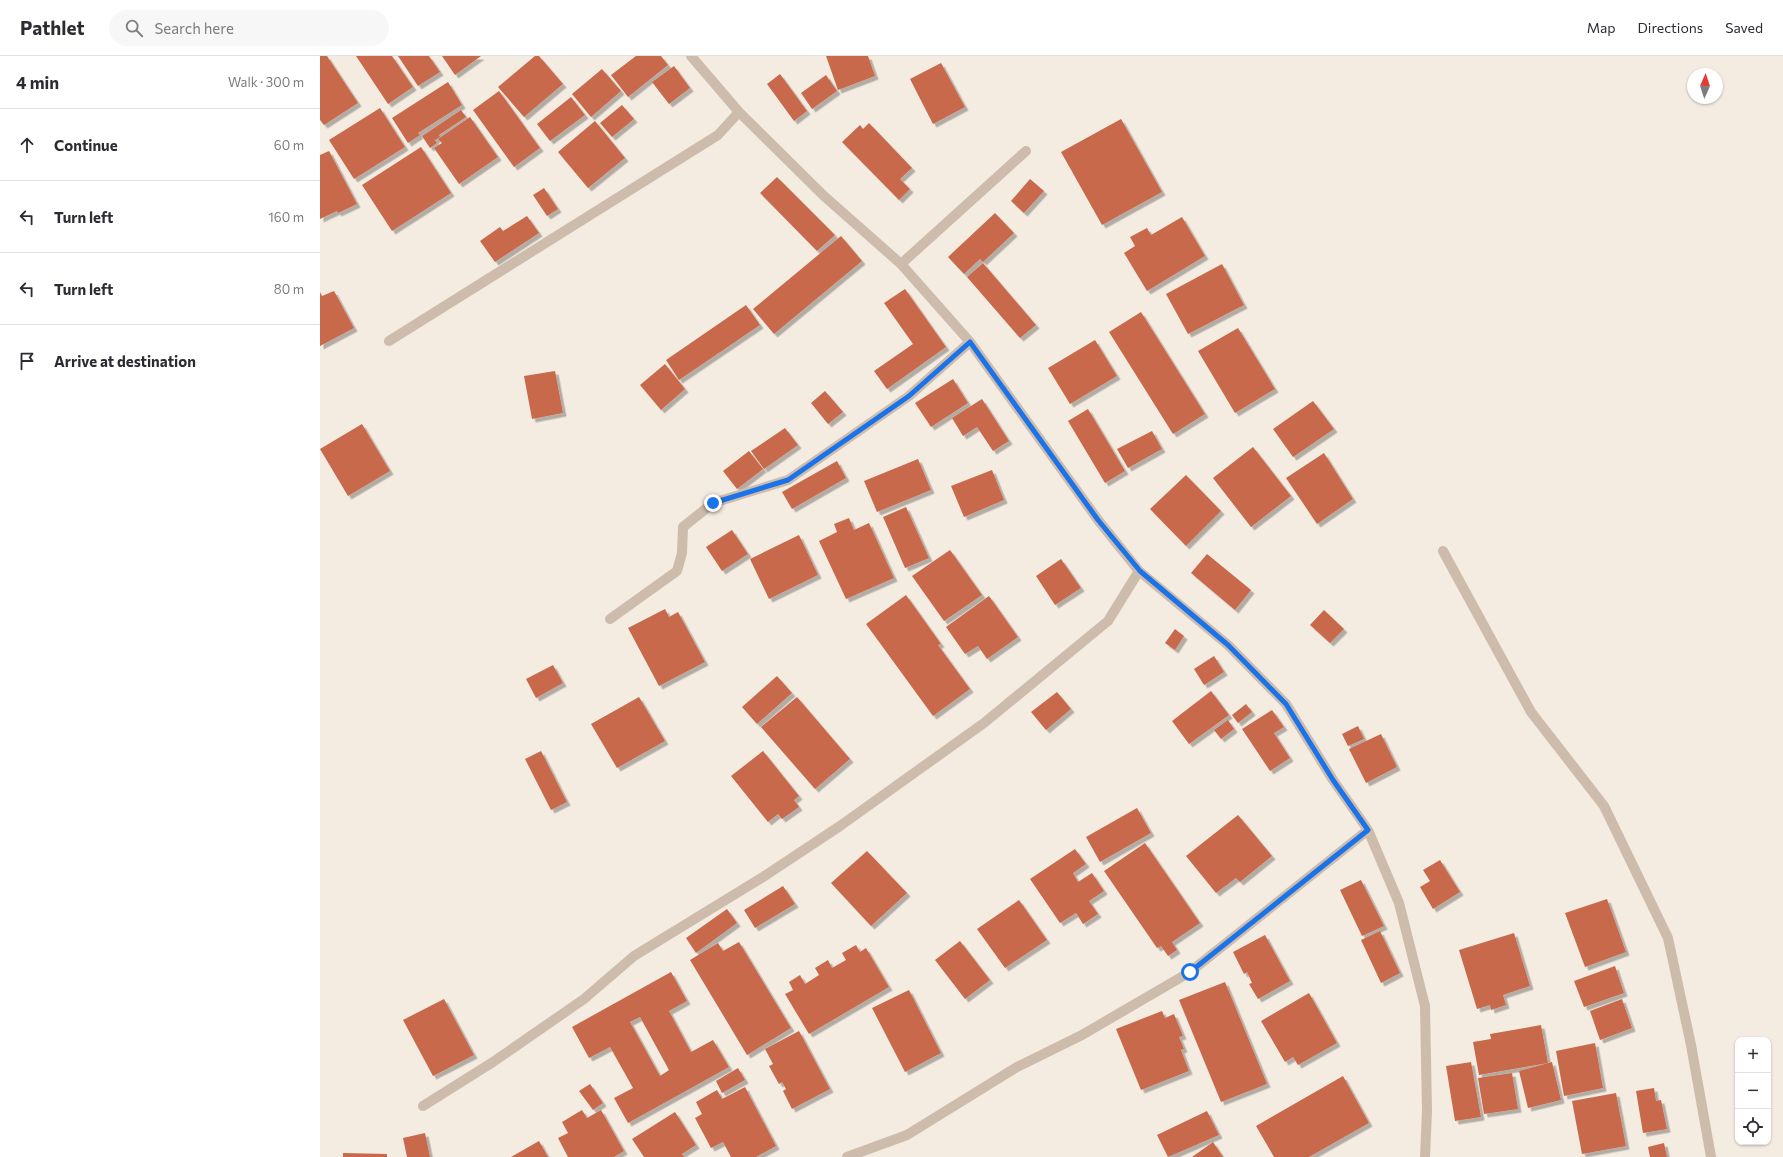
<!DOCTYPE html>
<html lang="en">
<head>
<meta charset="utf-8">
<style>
	body { margin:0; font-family:Commissioner,sans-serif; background:#f7f7f7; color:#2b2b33 }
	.controls { position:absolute; right:12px; bottom:12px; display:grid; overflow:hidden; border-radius:8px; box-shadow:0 1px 3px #0004 }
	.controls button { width:36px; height:36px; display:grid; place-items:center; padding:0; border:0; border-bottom:1px solid #e1e1e2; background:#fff; color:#2b2b33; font:20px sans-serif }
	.compass { position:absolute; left:1367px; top:12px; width:36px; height:36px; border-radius:50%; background:#fff; box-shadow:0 1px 3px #0004; rotate:3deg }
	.stop { position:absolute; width:12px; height:12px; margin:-9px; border:3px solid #1a73e8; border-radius:50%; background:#fff }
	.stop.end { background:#1a73e8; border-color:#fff; box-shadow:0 1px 4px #0008 }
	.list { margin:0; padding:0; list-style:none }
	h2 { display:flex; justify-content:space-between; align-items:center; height:52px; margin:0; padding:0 16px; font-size:17px }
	h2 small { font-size:13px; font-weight:400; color:#7c7c81 }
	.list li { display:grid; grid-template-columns:26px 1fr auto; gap:12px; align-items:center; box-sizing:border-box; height:72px; padding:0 16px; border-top:1px solid #e1e1e2 }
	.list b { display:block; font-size:15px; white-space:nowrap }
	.list em { font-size:13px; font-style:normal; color:#7c7c81 }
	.icon { flex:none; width:22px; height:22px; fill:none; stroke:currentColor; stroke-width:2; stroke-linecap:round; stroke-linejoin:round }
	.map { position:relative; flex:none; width:1463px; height:1101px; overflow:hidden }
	header { display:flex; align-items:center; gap:24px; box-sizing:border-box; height:56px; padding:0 20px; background:#fff; border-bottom:1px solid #e1e1e2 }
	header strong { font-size:19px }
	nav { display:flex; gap:22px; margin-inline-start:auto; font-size:14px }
	.search { width:280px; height:36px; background:#f7f7f7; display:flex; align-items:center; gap:10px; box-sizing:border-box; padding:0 14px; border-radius:22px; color:#7c7c81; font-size:15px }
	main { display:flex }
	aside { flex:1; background:#fff }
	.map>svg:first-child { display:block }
	.building { fill:#c8694b; fill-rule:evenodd; filter:url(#shadow) }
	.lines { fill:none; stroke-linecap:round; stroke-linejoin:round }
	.minor { stroke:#cdbbac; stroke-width:10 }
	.route { stroke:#1a73e8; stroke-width:5 }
</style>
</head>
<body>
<header>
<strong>Pathlet</strong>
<div class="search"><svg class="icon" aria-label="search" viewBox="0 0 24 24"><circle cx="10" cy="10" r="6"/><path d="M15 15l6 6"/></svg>Search here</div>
<nav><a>Map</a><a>Directions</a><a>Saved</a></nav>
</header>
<main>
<aside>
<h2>4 min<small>Walk · 300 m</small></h2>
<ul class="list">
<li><svg class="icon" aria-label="ahead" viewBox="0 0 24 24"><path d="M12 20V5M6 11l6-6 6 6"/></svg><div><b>Continue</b></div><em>60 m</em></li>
<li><svg class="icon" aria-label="left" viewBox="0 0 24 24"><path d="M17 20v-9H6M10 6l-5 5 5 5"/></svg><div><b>Turn left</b></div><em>160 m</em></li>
<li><svg class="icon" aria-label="left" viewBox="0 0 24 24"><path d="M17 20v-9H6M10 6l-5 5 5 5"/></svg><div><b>Turn left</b></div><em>80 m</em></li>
<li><svg class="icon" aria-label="arrive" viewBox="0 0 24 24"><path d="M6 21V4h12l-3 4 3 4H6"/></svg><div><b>Arrive at destination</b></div></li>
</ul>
</aside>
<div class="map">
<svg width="1463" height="1101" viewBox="0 0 1463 1101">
	<defs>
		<filter id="shadow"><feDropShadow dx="3.5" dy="3.5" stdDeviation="0" flood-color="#0004"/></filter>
	</defs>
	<rect width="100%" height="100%" fill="#f4ebe1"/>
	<path class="building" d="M 0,0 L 7,0 L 38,47 L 4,69 L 0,64 Z
		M 36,0 L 72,0 L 93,31 L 68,48 Z
		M 78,0 L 109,0 L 120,16 L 98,30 Z
		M 122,0 L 161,0 L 135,19 Z
		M 215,0 L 219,0 L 243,28 L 204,61 L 178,31 Z
		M 316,0 L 341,0 L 348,9 L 308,41 L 291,19 Z
		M 506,0 L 548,0 L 555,20 L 518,34 Z
		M 621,7 L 645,51 L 613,68 L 590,23 Z
		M 354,10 L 370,32 L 349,48 L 332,26 Z
		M 282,13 L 301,35 L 271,61 L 252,38 Z
		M 460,18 L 487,55 L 474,65 L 447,28 Z
		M 506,19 L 517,35 L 492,53 L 481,37 Z
		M 128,26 L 142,49 L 98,77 L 100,79 L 88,87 L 72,62 Z
		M 179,35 L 220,92 L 194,111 L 153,54 Z
		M 251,41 L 265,59 L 230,85 L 217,68 Z
		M 302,49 L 314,63 L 292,81 L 280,67 Z
		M 60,52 L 85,91 L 34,123 L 9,84 Z
		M 141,54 L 146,61 L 119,79 L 120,81 L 115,84 L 117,87 L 110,92 L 102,80 Z
		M 150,61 L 178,101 L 139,128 L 114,92 L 122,87 L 118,83 Z
		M 801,63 L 842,136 L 782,169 L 741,96 Z
		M 275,65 L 305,102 L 268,132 L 238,96 Z
		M 549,67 L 592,112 L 580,123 L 590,133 L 579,144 L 522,86 L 540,69 L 543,73 Z
		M 101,91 L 131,137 L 72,175 L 42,129 Z
		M 9,95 L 37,148 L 18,157 L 17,155 L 0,163 L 0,99 Z
		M 457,121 L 515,179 L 497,195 L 440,137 Z
		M 710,123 L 724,135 L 704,157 L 691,145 Z
		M 224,132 L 238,153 L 227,160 L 213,139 Z
		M 675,157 L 694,177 L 663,206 L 660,203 L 644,218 L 628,201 Z
		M 207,160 L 219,177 L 175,206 L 160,185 L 180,171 L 183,175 Z
		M 862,161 L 885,200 L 827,235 L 804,197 L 815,190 L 810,181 L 827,172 L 831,179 Z
		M 521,180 L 542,205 L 454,278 L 433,253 Z
		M 663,207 L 716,269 L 700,282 L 647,221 Z
		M 902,208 L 924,249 L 868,278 L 846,238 Z
		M 585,233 L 626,291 L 567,333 L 554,315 L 593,288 L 564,247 Z
		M 14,235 L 34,272 L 0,290 L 0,236 L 2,240 Z
		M 426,249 L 440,269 L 359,324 L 346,304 Z
		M 821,256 L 885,358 L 853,378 L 789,276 Z
		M 918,272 L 955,333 L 915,357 L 878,295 Z
		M 775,284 L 797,320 L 750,348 L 728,312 Z
		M 345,308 L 365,333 L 341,354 L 320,329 Z
		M 235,315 L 243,357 L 212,363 L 204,320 Z
		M 633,323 L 648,347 L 611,371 L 595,347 Z
		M 505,335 L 523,356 L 508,368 L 491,347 Z
		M 662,343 L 689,385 L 673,395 L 657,371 L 643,380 L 632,362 Z
		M 993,345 L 1014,373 L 973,401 L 953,373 Z
		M 768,353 L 805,415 L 785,427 L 748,365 Z
		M 42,368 L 70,415 L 28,440 L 0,393 Z
		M 465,372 L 478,389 L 444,413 L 431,395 Z
		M 832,375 L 842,393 L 808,412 L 797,393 Z
		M 933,391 L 971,440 L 931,471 L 893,422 Z
		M 429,395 L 443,413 L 417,433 L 403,415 Z
		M 1004,397 L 1033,443 L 997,468 L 966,422 Z
		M 598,403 L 611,434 L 557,456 L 544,425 Z
		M 517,405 L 526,422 L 472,453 L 462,436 Z
		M 672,414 L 684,444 L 644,461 L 631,430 Z
		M 866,419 L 901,455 L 866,490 L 830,453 Z
		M 586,451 L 609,502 L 585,512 L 563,461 Z
		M 529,462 L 534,474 L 549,467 L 574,522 L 526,543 L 499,485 L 517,476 L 514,468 Z
		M 412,474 L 428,498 L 402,515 L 386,491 Z
		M 479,479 L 498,519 L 449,543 L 430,503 Z
		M 630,494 L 662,539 L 624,565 L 592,520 Z
		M 887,498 L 931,534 L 915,554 L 871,517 Z
		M 741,503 L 761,532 L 735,549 L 716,520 Z
		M 586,539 L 621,588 L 618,589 L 650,633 L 613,660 L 546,568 Z
		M 669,540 L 698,581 L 667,603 L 658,590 L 645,598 L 626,571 Z
		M 345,553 L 349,561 L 358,556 L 385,606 L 339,630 L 308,572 Z
		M 1004,554 L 1024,573 L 1010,587 L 990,569 Z
		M 855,573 L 864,580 L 855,594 L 845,587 Z
		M 894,600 L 904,616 L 884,629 L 874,613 Z
		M 233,609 L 243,627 L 216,642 L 206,623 Z
		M 457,620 L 472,637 L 437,668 L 422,651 Z
		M 891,635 L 909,659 L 869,688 L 852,665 Z
		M 737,636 L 751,653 L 726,674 L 711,656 Z
		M 319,641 L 345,685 L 297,712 L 271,668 Z
		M 477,641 L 530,703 L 495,733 L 441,671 Z
		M 926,648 L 932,656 L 918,667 L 912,659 Z
		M 952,654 L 964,671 L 954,677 L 970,702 L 950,715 L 922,673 Z
		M 908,664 L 914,673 L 901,683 L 894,674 Z
		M 1038,670 L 1044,683 L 1028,690 L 1022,678 Z
		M 1061,678 L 1077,711 L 1046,727 L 1029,693 Z
		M 221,695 L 247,746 L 231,754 L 205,703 Z
		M 443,695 L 479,740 L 474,744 L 479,751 L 462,763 L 458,758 L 448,766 L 411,720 Z
		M 817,752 L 831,777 L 780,806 L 766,781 Z
		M 918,759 L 952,800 L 920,826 L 916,822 L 896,837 L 866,800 Z
		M 825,787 L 880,867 L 852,886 L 857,894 L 848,900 L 841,890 L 837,892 L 784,815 Z
		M 755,793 L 766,808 L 753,817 L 758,826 L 772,817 L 784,835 L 769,845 L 778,858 L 763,868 L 756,857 L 740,867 L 710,823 Z
		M 547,795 L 587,837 L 551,870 L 511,827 Z
		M 1120,804 L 1140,836 L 1113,853 L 1100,831 L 1110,825 L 1103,814 Z
		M 1041,824 L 1064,870 L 1042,880 L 1020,834 Z
		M 463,830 L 475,848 L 435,872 L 424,854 Z
		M 1287,843 L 1306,896 L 1265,911 L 1245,857 Z
		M 699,844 L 727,884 L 685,912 L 657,873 Z
		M 407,853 L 417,867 L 376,897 L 366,882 Z
		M 1060,875 L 1080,917 L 1061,927 L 1041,884 Z
		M 1194,877 L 1210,930 L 1183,939 L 1186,949 L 1171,954 L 1170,949 L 1157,953 L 1139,894 Z
		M 945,879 L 970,925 L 938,943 L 929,928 L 932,927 L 927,916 L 924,918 L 913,896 Z
		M 640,885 L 670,924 L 645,943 L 615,904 Z
		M 419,886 L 471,972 L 427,999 L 370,904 L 398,887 L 403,895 Z
		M 536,889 L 540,896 L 546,892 L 569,931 L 489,978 L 465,938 L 473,934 L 469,926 L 480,919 L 485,928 L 499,919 L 495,912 L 508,904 L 512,912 L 526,904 L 522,897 Z
		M 1295,910 L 1304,937 L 1264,951 L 1254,925 Z
		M 351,916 L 367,945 L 349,955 L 371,996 L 393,984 L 409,1011 L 308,1067 L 294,1042 L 313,1032 L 290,991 L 269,1002 L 252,971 ZM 320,961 L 349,1014 L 340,1020 L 310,966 Z
		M 905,926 L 947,1028 L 901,1046 L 859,944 Z
		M 589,934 L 621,997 L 585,1016 L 552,952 Z
		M 989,937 L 1017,987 L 978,1009 L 973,1001 L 965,1006 L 941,965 Z
		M 124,943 L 154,999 L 113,1020 L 83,964 Z
		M 1302,943 L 1312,972 L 1280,984 L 1270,955 Z
		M 842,955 L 845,962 L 854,958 L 863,980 L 859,981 L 864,993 L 861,994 L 869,1015 L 821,1034 L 796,973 Z
		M 1221,969 L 1228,1007 L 1159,1019 L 1153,986 L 1171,983 L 1170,978 Z
		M 479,975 L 510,1033 L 472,1053 L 463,1035 L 466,1033 L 462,1026 L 459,1028 L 449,1010 L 453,1008 L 445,993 Z
		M 1275,987 L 1283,1032 L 1244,1040 L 1236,995 Z
		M 1151,1006 L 1161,1061 L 1135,1065 L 1126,1010 Z
		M 1232,1006 L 1241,1044 L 1208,1052 L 1199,1015 Z
		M 418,1012 L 425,1024 L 402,1037 L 396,1025 Z
		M 1192,1017 L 1198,1053 L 1164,1058 L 1158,1022 Z
		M 1023,1020 L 1049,1067 L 989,1101 L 954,1101 L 936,1070 Z
		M 270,1028 L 283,1047 L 273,1054 L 259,1035 Z
		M 425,1031 L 456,1090 L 436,1101 L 411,1101 L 403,1086 L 391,1092 L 375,1062 L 382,1058 L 376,1046 L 397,1034 L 402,1043 Z
		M 1334,1032 L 1336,1045 L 1341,1044 L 1347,1073 L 1323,1077 L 1316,1035 Z
		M 1296,1037 L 1306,1090 L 1262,1098 L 1252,1045 Z
		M 262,1054 L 267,1062 L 281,1054 L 304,1095 L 294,1101 L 248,1101 L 238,1082 L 248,1077 L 242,1066 Z
		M 887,1055 L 899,1079 L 848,1101 L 837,1079 Z
		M 355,1056 L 376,1089 L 362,1098 L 364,1101 L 324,1101 L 312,1083 Z
		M 105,1077 L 110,1101 L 87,1101 L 83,1082 Z
		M 219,1085 L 228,1101 L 191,1101 Z
		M 893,1086 L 903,1101 L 872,1101 Z
		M 1344,1087 L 1347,1101 L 1330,1101 L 1328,1091 Z
		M 23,1097 L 67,1098 L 67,1101 L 23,1101 Z"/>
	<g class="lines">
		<path class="minor" d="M 371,0 L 419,56 L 504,140 L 581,208 L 650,286 L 778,464 L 819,515 L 908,589 L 966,648 L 1013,724 L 1048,774 L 1079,847 L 1105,950 L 1107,1055 L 1105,1101
			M 581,208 L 706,95
			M 69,285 L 398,79 L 419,56
			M 1123,495 L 1211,656 L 1284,750 L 1348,882 L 1371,989 L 1391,1101
			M 290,563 L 357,515 L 362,497 L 363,471 L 393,447 L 468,424 L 589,340 L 650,286
			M 103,1050 L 173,1006 L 264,943 L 314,900 L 443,821 L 520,770 L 664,667 L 788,565 L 819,515
			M 527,1101 L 587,1079 L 697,1011 L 762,979 L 870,916 L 1048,774"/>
	</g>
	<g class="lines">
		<path class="route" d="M 393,447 L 468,424 L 589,340 L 650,286 L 778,464 L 820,515 L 908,589 L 966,648 L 1013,724 L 1048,774 L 870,916"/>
	</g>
</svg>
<div class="controls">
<button>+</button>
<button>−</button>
<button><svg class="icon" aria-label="locate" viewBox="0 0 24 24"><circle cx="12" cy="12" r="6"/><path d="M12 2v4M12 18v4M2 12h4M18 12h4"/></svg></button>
</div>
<svg class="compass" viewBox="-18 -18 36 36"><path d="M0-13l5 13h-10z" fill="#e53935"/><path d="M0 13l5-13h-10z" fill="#7c7c81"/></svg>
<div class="stop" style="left:870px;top:916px"></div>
<div class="stop end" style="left:393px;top:447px"></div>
</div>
</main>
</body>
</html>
